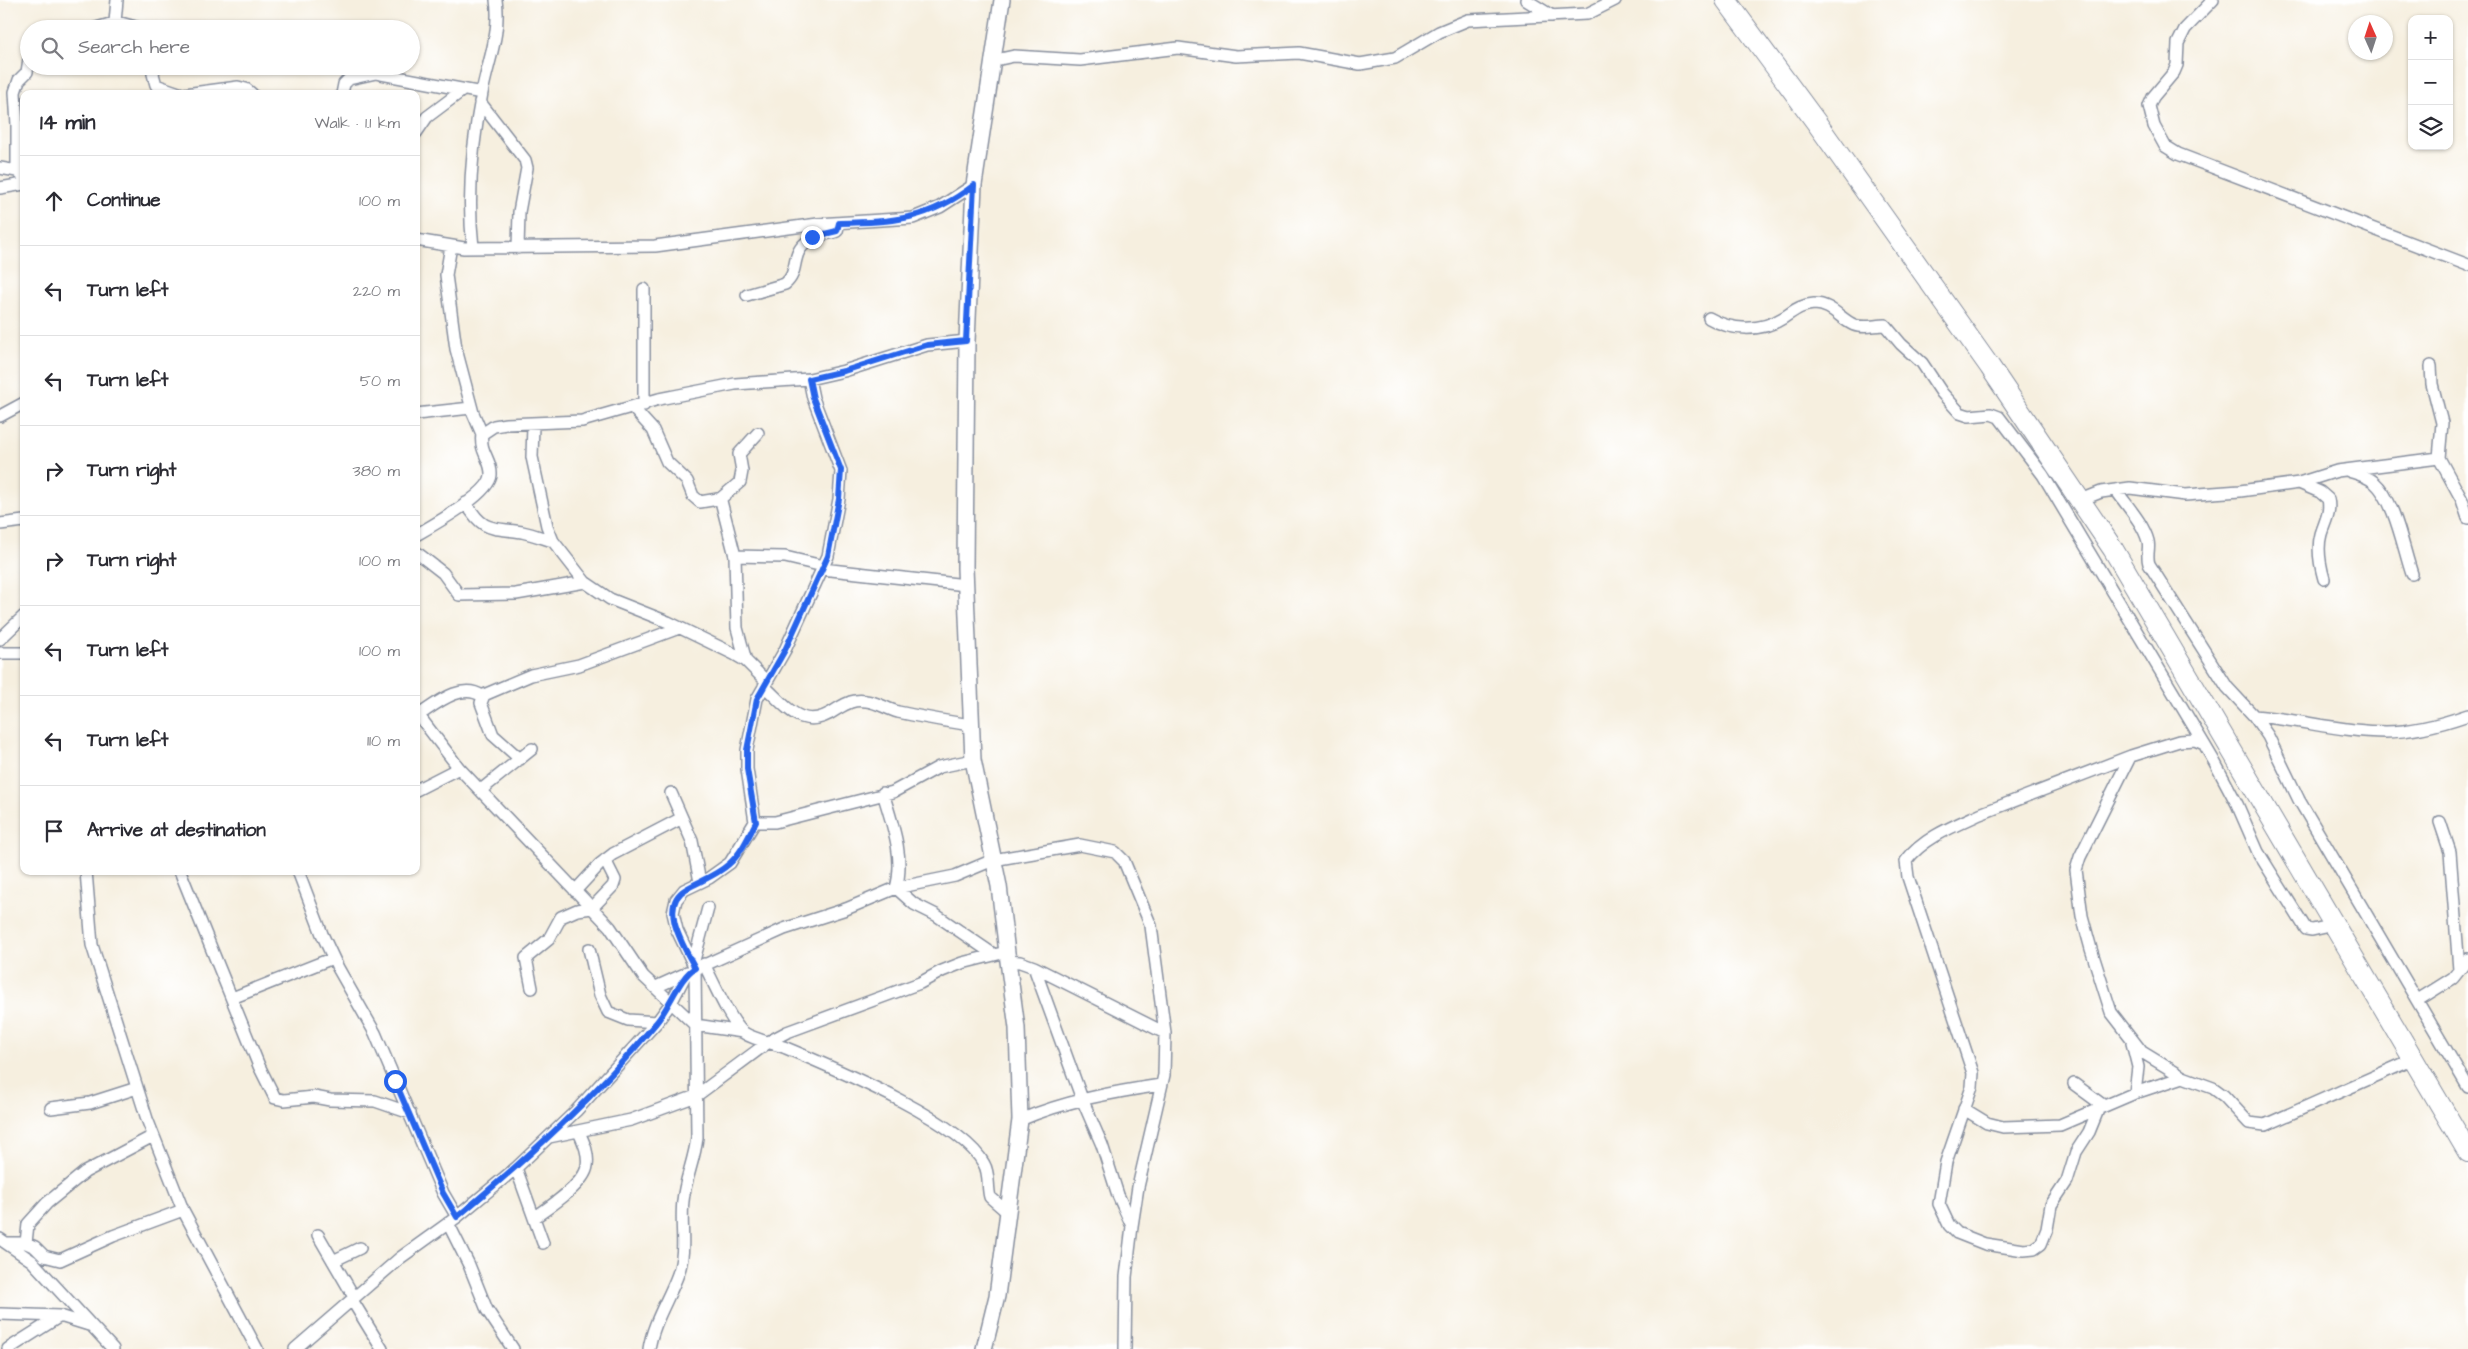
<!DOCTYPE html>
<html lang="en">
<head>
<meta charset="utf-8">
<style>
	body { margin:0; font-family:"Architects Daughter",sans-serif; background:#f2f2f3; color:#2b2b33 }
	.controls { position:absolute; right:15px; top:15px; display:grid; overflow:hidden; border-radius:10px; box-shadow:0 1px 4px #0004 }
	.controls button { width:45px; height:45px; display:grid; place-items:center; padding:0; border:0; border-bottom:1px solid #e1e1e2; background:#fff; color:#2b2b33; font:25px sans-serif }
	.compass { position:absolute; left:2348px; top:15px; width:45px; height:45px; border-radius:50%; background:#fff; box-shadow:0 1px 4px #0004; rotate:357deg }
	.stop { position:absolute; width:15px; height:15px; margin:-11px; border:4px solid #2563eb; border-radius:50%; background:#fff }
	.stop.end { background:#2563eb; border-color:#fff; box-shadow:0 1px 5px #0008 }
	.list { margin:0; padding:0; list-style:none }
	h2 { display:flex; justify-content:space-between; align-items:center; height:65px; margin:0; padding:0 20px; font-size:21px }
	h2 small { font-size:16px; font-weight:400; color:#7c7c81 }
	.list li { display:grid; grid-template-columns:32px 1fr auto; gap:15px; align-items:center; box-sizing:border-box; height:90px; padding:0 20px; border-top:1px solid #e1e1e2 }
	.list b { display:block; font-size:19px; white-space:nowrap }
	.list em { font-size:16px; font-style:normal; color:#7c7c81 }
	.icon { flex:none; width:28px; height:28px; fill:none; stroke:currentColor; stroke-width:2; stroke-linecap:round; stroke-linejoin:round }
	.map { position:relative; flex:none; width:2468px; height:1349px; overflow:hidden }
	.search { position:absolute; background:#fff; box-shadow:0 1px 4px #0004; left:20px; top:20px; width:400px; height:55px; display:flex; align-items:center; gap:12px; box-sizing:border-box; padding:0 18px; border-radius:28px; color:#7c7c81; font-size:19px }
	.panel { position:absolute; background:#fff; box-shadow:0 1px 4px #0004; left:20px; top:90px; width:400px; height:785px; border-radius:10px }
	.map>svg:first-child { display:block }
	.lines { fill:none; stroke-linecap:round; stroke-linejoin:round }
	.street-casing { stroke:#888f9e; stroke-width:14 }
	.secondary-casing { stroke:#888f9e; stroke-width:18 }
	.highway-casing { stroke:#888f9e; stroke-width:22 }
	.street { stroke:#fff; stroke-width:11 }
	.secondary { stroke:#fff; stroke-width:15 }
	.highway { stroke:#fff; stroke-width:20 }
	.route { stroke:#2563eb; stroke-width:6 }
</style>
</head>
<body>
<div class="map">
<svg width="2468" height="1349" viewBox="0 0 2468 1349">
	<rect width="100%" height="100%" fill="#fff"/>
	<filter id="ink" filterUnits="userSpaceOnUse"><feTurbulence type="fractalNoise" baseFrequency=".02" numOctaves="2"/><feDisplacementMap in="SourceGraphic" scale="10" xChannelSelector="R" yChannelSelector="G"/><feConvolveMatrix kernelMatrix="1 2 1 2 8 2 1 2 1" color-interpolation-filters="sRGB"/></filter>
	<filter id="wash" filterUnits="userSpaceOnUse"><feTurbulence type="fractalNoise" baseFrequency=".0096" numOctaves="4" result="noise"/><feDisplacementMap in="SourceGraphic" scale="20" xChannelSelector="R" yChannelSelector="G"/><feGaussianBlur stdDeviation="1.12" result="paint"/><feColorMatrix in="noise" values="0 0 0 0 0 0 0 0 0 0 0 0 0 0 0 0 0 1.4 0 .05"/><feComposite in="paint" operator="in"/></filter>
	<g filter="url(#wash)">
		<rect width="100%" height="100%" fill="#f6efdf"/>
	</g>
	<g filter="url(#ink)">
		<g class="lines">
			<g class="street-casing">
				<path id="street" d="M 1526,0 L 1552,16
					M 2213,0 L 2185,29 L 2178,43 L 2177,65 L 2174,72 L 2153,97 L 2149,106 L 2154,126 L 2165,146 L 2178,154 L 2468,265
					M 115,22 L 117,0
					M 93,29 L 117,22 L 143,29
					M 991,61 L 1014,56 L 1080,60 L 1178,48 L 1236,56 L 1299,53 L 1360,64 L 1395,58 L 1439,32 L 1468,20 L 1587,14 L 1615,0
					M 155,66 L 153,74 L 156,85 L 182,94
					M 185,94 L 238,87 L 246,89 L 252,94
					M 342,94 L 344,84 L 349,79 L 376,73 L 482,93
					M 480,102 L 525,160 L 527,168 L 519,212 L 518,248
					M 416,133 L 427,117 L 463,90
					M 0,168 L 17,171 L 24,177
					M 17,171 L 17,125 L 15,92 L 19,80 L 27,72 L 29,59
					M 0,188 L 24,184
					M 416,240 L 464,248 L 655,246 L 818,224 L 913,218 L 940,207 L 974,185
					M 451,246 L 446,275 L 456,349 L 473,413 L 482,434
					M 473,248 C 467,196 472,144 482,93 C 488,61 501,33 496,0
					M 644,289 L 644,405
					M 747,295 L 785,284 C 801,271 788,253 811,239 C 819,233 829,235 837,231 L 839,223
					M 1709,318 C 1731,331 1761,332 1783,318 C 1794,311 1800,305 1814,304 C 1832,304 1840,319 1854,325 C 1864,329 1875,325 1885,325 L 1901,344 L 1922,363 L 1942,393 L 1960,413 L 1969,416 L 1991,414 L 1999,417 L 2043,475 L 2204,744
					M 2431,366 L 2432,384 L 2442,423 L 2439,458 L 2462,500 L 2468,518
					M 633,408 L 653,430 L 667,462 L 687,481 L 693,496 L 700,502 L 718,499 L 721,501 L 735,556 L 737,628 L 746,661
					M 416,414 L 471,408
					M 0,416 L 24,403
					M 533,425 L 532,457 L 547,526 L 553,541 L 585,582 L 610,599 L 668,622 L 734,654 L 746,661 L 766,681
					M 2349,471 C 2358,474 2367,476 2374,482 C 2395,500 2403,548 2412,574
					M 2299,483 L 2320,492 L 2328,499 C 2331,512 2325,521 2321,534 C 2317,548 2320,565 2324,579
					M 2116,490 C 2127,506 2143,523 2148,541 C 2150,548 2146,555 2149,564 L 2227,687 L 2254,716 L 2268,736 L 2299,800 L 2468,1087
					M 720,499 L 740,482 L 742,471 L 739,454 L 758,433
					M 2081,500 L 2101,492 L 2130,488 L 2185,495 L 2240,491 L 2299,483 L 2337,471 L 2439,458
					M 466,503 C 484,533 491,527 522,532 C 532,534 543,538 553,541
					M 0,524 L 24,521
					M 416,535 C 433,525 490,494 491,475 C 492,460 479,452 482,434 L 494,426 L 506,424 L 582,421 L 659,399 L 735,384 L 809,379 L 844,371 L 927,345 L 967,341
					M 416,552 L 443,573 L 459,595 L 516,594 L 585,582
					M 735,556 L 785,557 L 823,566
					M 822,569 L 966,585
					M 0,639 L 24,616
					M 0,653 L 24,653
					M 764,686 C 788,708 803,733 837,709 C 847,703 854,699 866,701 C 877,702 887,709 898,712 C 922,717 946,721 970,725
					M 416,712 L 459,768 L 610,927 L 643,976 L 695,1025 L 743,1032
					M 419,715 C 436,704 461,682 482,696
					M 2254,716 C 2298,719 2341,732 2385,732 C 2413,732 2442,724 2468,715
					M 2130,757 L 2080,857 L 2076,870 L 2082,916 L 2091,949 L 2111,1012 L 2142,1052 L 2183,1077
					M 520,759 L 493,735 L 481,703 L 484,695 L 531,675 L 579,665 L 679,628
					M 416,790 L 459,768
					M 481,790 L 532,749
					M 671,793 L 692,841 L 700,882
					M 883,793 C 892,823 905,858 896,888 L 914,904 L 936,915 L 993,954
					M 755,822 L 775,822 L 893,792 L 939,767 L 973,760
					M 2440,822 L 2450,852 L 2459,970
					M 86,871 L 92,945 L 147,1119 L 183,1210 L 257,1349
					M 180,871 L 259,1066 L 275,1098 L 284,1100 L 314,1097 L 330,1100 L 375,1101 L 410,1113
					M 298,871 L 322,934 L 338,968 L 375,1033 L 443,1193 L 457,1217
					M 575,891 L 600,864 L 613,854 L 682,818
					M 589,949 L 600,995 L 608,1012 L 628,1020 L 657,1022
					M 1008,961 L 1020,962 L 1034,967 L 1165,1033
					M 693,964 L 708,908
					M 704,964 C 712,979 731,1024 744,1033 C 755,1040 773,1043 786,1048 C 833,1068 962,1121 984,1164 C 990,1174 987,1187 990,1197 L 1006,1211
					M 1034,967 L 1082,1099 L 1102,1145 L 1118,1195 L 1132,1226 L 1126,1277 L 1125,1349
					M 656,987 L 784,929 L 846,909 L 896,888 L 955,876 L 993,860 L 1080,845 L 1115,852 L 1124,861 L 1151,926 L 1165,1033 L 1164,1075 L 1138,1187 L 1132,1226
					M 532,988 L 526,958 L 549,939 L 561,917 L 577,910 L 592,908 L 613,886 L 615,880 L 605,860
					M 232,998 L 333,958
					M 2418,1000 L 2453,978 L 2468,959
					M 2132,1043 L 2138,1067 L 2135,1093
					M 2074,1084 L 2104,1106
					M 51,1108 L 90,1103 L 137,1088
					M 1964,1109 L 1987,1123 L 2003,1127 L 2060,1125 L 2135,1093 L 2183,1077 L 2213,1088 L 2224,1096 L 2249,1123 L 2265,1125 L 2414,1059
					M 2098,1110 L 2089,1132 L 2076,1152 L 2067,1181 L 2051,1205 L 2047,1229 L 2041,1244 L 2034,1249 L 2024,1250 L 1985,1244 L 1957,1233 L 1949,1225 L 1939,1204 L 1946,1162 L 1972,1087 L 1973,1073 L 1908,877 L 1906,861 C 1923,838 1954,826 1980,814 L 2131,756 L 2179,741 L 2195,740 L 2204,744 L 2214,761 L 2237,804 L 2258,852 L 2306,929 L 2312,930 L 2335,925
					M 1020,1120 C 1065,1101 1113,1092 1161,1085
					M 549,1137 L 631,1120 L 696,1096 L 770,1041 L 787,1032 L 920,983 L 942,971 L 962,963 L 1006,952
					M 516,1168 L 543,1243
					M 534,1218 C 548,1208 585,1184 587,1166 C 589,1154 584,1143 579,1132
					M 448,1223 L 469,1265 L 487,1310 L 513,1349
					M 318,1235 L 354,1297
					M 0,1239 L 32,1261 L 113,1349
					M 7,1243 L 26,1243 L 35,1247 L 44,1256 L 60,1260 L 113,1236 L 183,1210
					M 26,1243 L 28,1224 L 47,1203 L 85,1172 L 153,1136
					M 333,1261 L 360,1248
					M 352,1300 L 382,1349
					M 0,1314 L 60,1316 L 89,1325
					M 8,1349 L 60,1316
					M 295,1349 L 400,1258 L 457,1217 L 516,1168 L 576,1111 L 657,1022 L 671,1003 L 687,972
					M 649,1349 C 653,1322 669,1299 678,1274 C 687,1250 680,1225 683,1201 C 685,1179 695,1159 697,1137 L 695,968 L 677,930 L 673,913 L 676,900 L 684,890 L 709,878 L 730,863 L 755,822 L 747,769 L 747,750 L 757,699 L 785,650 L 828,556 L 839,499 L 841,471 L 813,398 L 809,379"/>
			</g>
			<g class="secondary-casing">
				<path id="secondary" d="M 984,1349 L 997,1296 L 1020,1120 L 1017,1028 L 1008,961 L 999,886 L 973,760 L 965,568 L 967,341 L 974,185 L 1002,0"/>
			</g>
			<g class="highway-casing">
				<path id="highway" d="M 1726,0 L 1816,122 L 1990,367 L 2113,549 L 2468,1152"/>
			</g>
			<use href="#street" class="street"/>
			<use href="#secondary" class="secondary"/>
			<use href="#highway" class="highway"/>
		</g>
	</g>
	<g class="lines" filter="url(#ink)">
		<path class="route" d="M 395,1081 L 443,1193 L 457,1217 C 529,1157 597,1095 656,1023 C 669,1008 680,976 695,968 C 685,948 657,906 686,889 C 700,881 717,875 729,864 C 741,854 749,836 756,822 L 747,769 L 747,750 L 757,699 L 785,650 L 828,556 L 839,499 L 841,470 L 813,398 L 809,379 L 844,371 L 927,345 L 966,341 L 974,185 C 929,220 894,222 839,223 L 837,231 L 812,237"/>
	</g>
</svg>
<div class="controls">
<button>+</button>
<button>−</button>
<button><svg class="icon" aria-label="layers" viewBox="0 0 24 24"><path d="M12 4l9 5-9 5-9-5zM3 14l9 5 9-5"/></svg></button>
</div>
<svg class="compass" viewBox="-18 -18 36 36"><path d="M0-13l5 13h-10z" fill="#e53935"/><path d="M0 13l5-13h-10z" fill="#7c7c81"/></svg>
<div class="stop" style="left:395px;top:1081px"></div>
<div class="stop end" style="left:812px;top:237px"></div>
<div class="search"><svg class="icon" aria-label="search" viewBox="0 0 24 24"><circle cx="10" cy="10" r="6"/><path d="M15 15l6 6"/></svg>Search here</div>
<section class="panel">
<h2>14 min<small>Walk · 1.1 km</small></h2>
<ul class="list">
<li><svg class="icon" aria-label="ahead" viewBox="0 0 24 24"><path d="M12 20V5M6 11l6-6 6 6"/></svg><div><b>Continue</b></div><em>100 m</em></li>
<li><svg class="icon" aria-label="left" viewBox="0 0 24 24"><path d="M17 20v-9H6M10 6l-5 5 5 5"/></svg><div><b>Turn left</b></div><em>220 m</em></li>
<li><svg class="icon" aria-label="left" viewBox="0 0 24 24"><path d="M17 20v-9H6M10 6l-5 5 5 5"/></svg><div><b>Turn left</b></div><em>50 m</em></li>
<li><svg class="icon" aria-label="right" viewBox="0 0 24 24"><path d="M7 20v-9h11M14 6l5 5-5 5"/></svg><div><b>Turn right</b></div><em>380 m</em></li>
<li><svg class="icon" aria-label="right" viewBox="0 0 24 24"><path d="M7 20v-9h11M14 6l5 5-5 5"/></svg><div><b>Turn right</b></div><em>100 m</em></li>
<li><svg class="icon" aria-label="left" viewBox="0 0 24 24"><path d="M17 20v-9H6M10 6l-5 5 5 5"/></svg><div><b>Turn left</b></div><em>100 m</em></li>
<li><svg class="icon" aria-label="left" viewBox="0 0 24 24"><path d="M17 20v-9H6M10 6l-5 5 5 5"/></svg><div><b>Turn left</b></div><em>110 m</em></li>
<li><svg class="icon" aria-label="arrive" viewBox="0 0 24 24"><path d="M6 21V4h12l-3 4 3 4H6"/></svg><div><b>Arrive at destination</b></div></li>
</ul>
</section>
</div>
</body>
</html>
